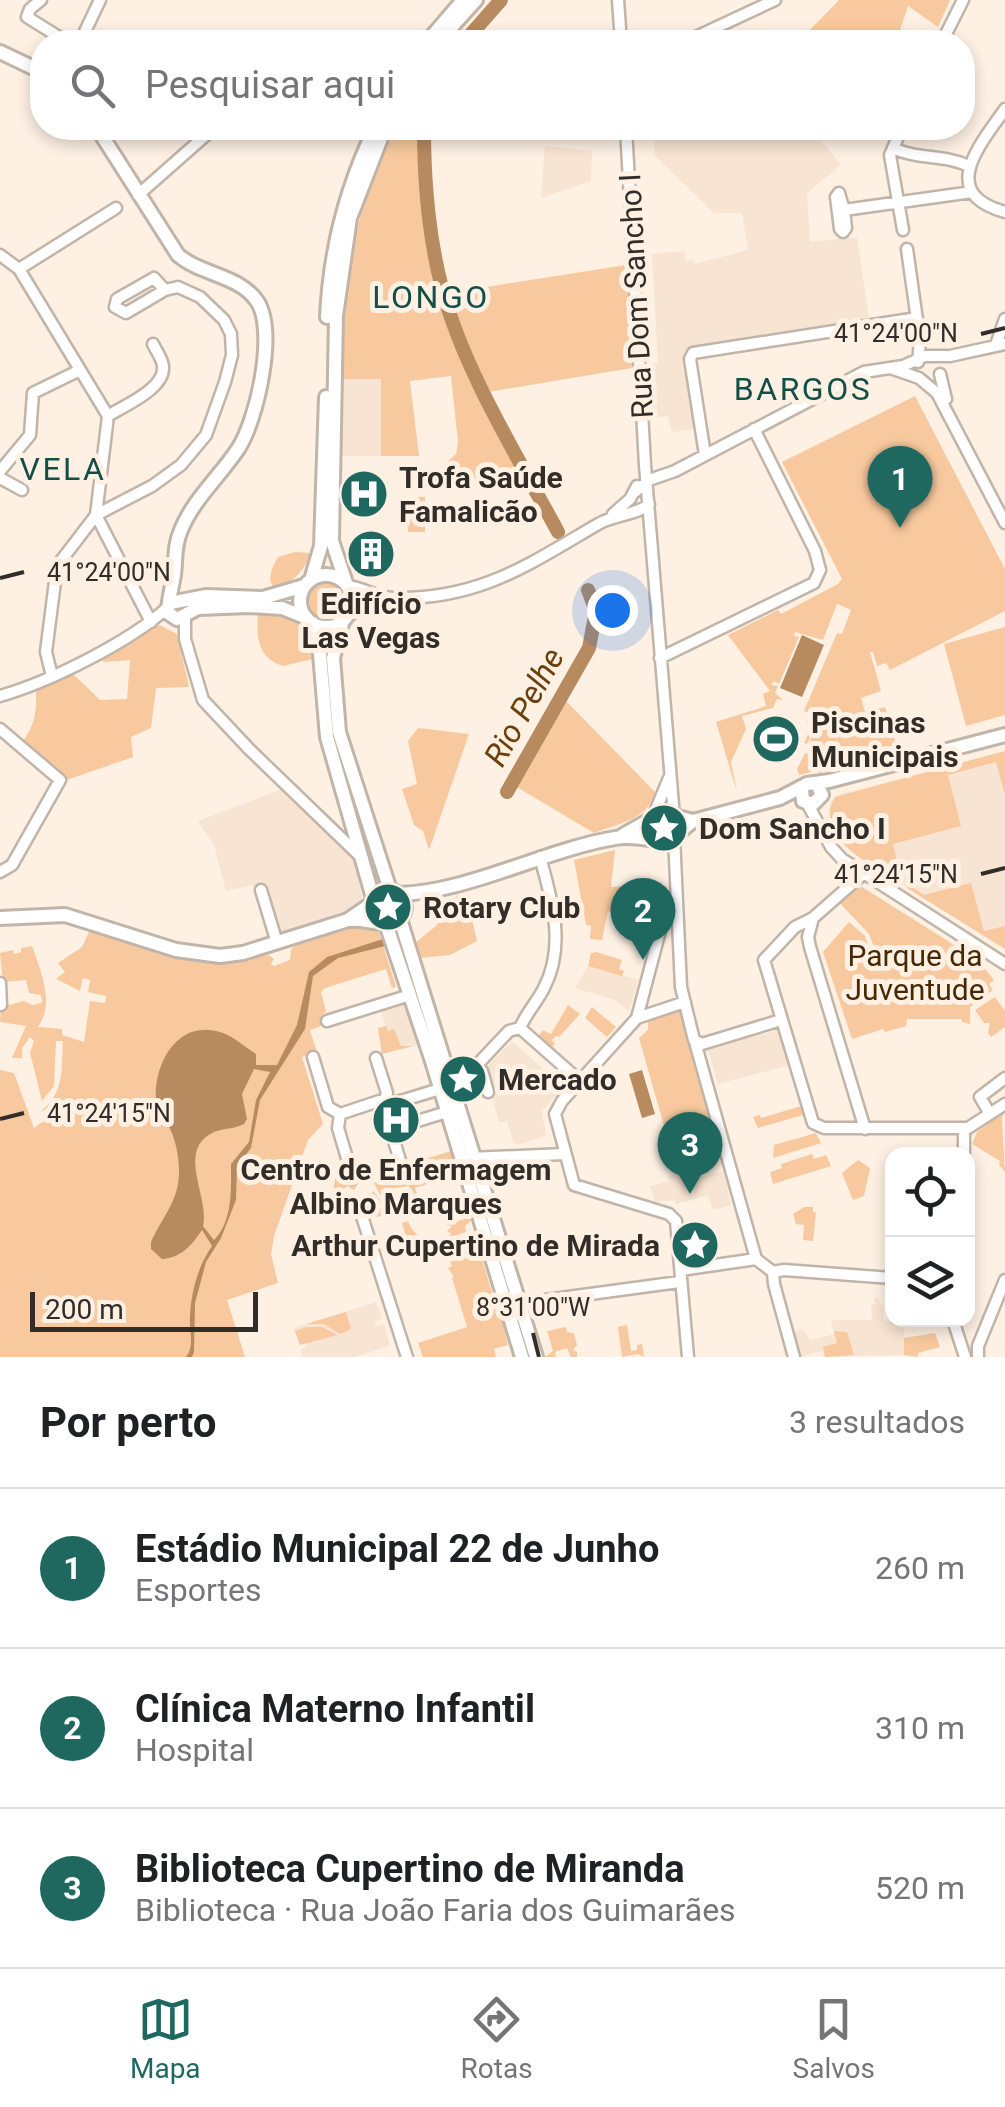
<!DOCTYPE html>
<html lang="pt">
<head>
<meta charset="utf-8">
<style>
	body { margin:0; font-family:Roboto,sans-serif; background:#f2f2f2; color:#202124 }
	.controls { position:absolute; right:30px; bottom:30px; display:grid; overflow:hidden; border-radius:20px; box-shadow:0 5px 15px #0003 }
	.controls button { width:90px; height:90px; display:grid; place-items:center; padding:0; border:0; border-bottom:2px solid #e0e0e0; background:#fff; color:#202124; font:50px sans-serif }
	.scale { position:absolute; left:30px; bottom:25px; width:228px; box-sizing:border-box; padding-left:10px; border:5px solid #322d28; border-top:0; font-size:28px; line-height:35px; white-space:nowrap; color:#322d28; -webkit-text-stroke:8px #fef0e3; paint-order:stroke }
	.you { position:absolute; left:612px; top:610px; width:35px; height:35px; margin:-25px; border:8px solid #fff; border-radius:50%; background:#1a73e8; box-shadow:0 0 0 15px #1a73e833 }
	.badge { display:grid; place-items:center; width:65px; height:65px; border-radius:50%; background:#1e6860; color:#fff; font-size:32px; font-weight:700 }
	.pin { position:absolute; translate:-50% -82px; filter:drop-shadow(0 2px 5px #0008) }
	.pin::after { content:''; position:absolute; top:52px; width:35px; height:30px; background:inherit; clip-path:polygon(0 0,100% 0,50% 100%) }
	.list { margin:0; padding:0; list-style:none }
	h2 { display:flex; justify-content:space-between; align-items:center; height:130px; margin:0; padding:0 40px; font-size:42px }
	h2 small { font-size:32px; font-weight:400; color:#757577 }
	.list li { display:grid; grid-template-columns:65px 1fr auto; gap:30px; align-items:center; box-sizing:border-box; height:160px; padding:0 40px; border-top:2px solid #e0e0e0 }
	.list b { display:block; font-size:38px; white-space:nowrap }
	.list p { margin:0; font-size:32px; white-space:nowrap; color:#757577 }
	.list em { font-size:32px; font-style:normal; color:#757577 }
	.icon { flex:none; width:55px; height:55px; fill:none; stroke:currentColor; stroke-width:2; stroke-linecap:round; stroke-linejoin:round }
	.map { position:relative; flex:none; width:1005px; height:1357px; overflow:hidden }
	.search { position:absolute; background:#fff; box-shadow:0 5px 15px #0003; left:30px; right:30px; top:30px; height:110px; display:flex; align-items:center; gap:25px; box-sizing:border-box; padding:0 35px; border-radius:40px; color:#757577; font-size:38px }
	.sheet { height:610px; background:#fff }
	nav { display:flex; justify-content:space-around; align-items:center; box-sizing:border-box; height:140px; border-top:2px solid #e0e0e0; background:#fff; font-size:28px; color:#757577 }
	nav a { display:grid; justify-items:center; gap:5px }
	nav .on { color:#1e6860 }
	.map>svg:first-child { display:block }
	.built { fill:#f8e4d2 }
	.green { fill:#f8c99e }
	.water { fill:#b78a60; fill-rule:evenodd }
	.lines { fill:none; stroke-linecap:round; stroke-linejoin:round }
	.river { stroke:#b78a60; stroke-width:14 }
	.minor-casing { stroke:#c1b4a8; stroke-width:15 }
	.major-casing { stroke:#c1b4a8; stroke-width:18 }
	.minor { stroke:#fff; stroke-width:10 }
	.major { stroke:#fff; stroke-width:12 }
	.ticks { fill:none; stroke:#322d28; stroke-width:4 }
	.labels { text-anchor:middle; dominant-baseline:central; stroke-width:10; stroke-linejoin:round; paint-order:stroke }
	.street-label { font-size:30px; fill:#322d28; stroke:#fef0e3 }
	.poi-label { font-size:30px; font-weight:bold; fill:#322d28; stroke:#fef0e3; text-anchor:start }
	.park-label { font-size:30px; fill:#482906; stroke:#fef0e3 }
	.neighbourhood-label { font-size:32px; letter-spacing:2.5px; fill:#134e47; stroke:#fef0e3 }
	.water-label { font-size:32px; font-style:italic; fill:#6c400c; stroke:#fef0e3 }
	.ticks-label { font-size:25px; text-anchor:middle; fill:#322d28; stroke:#fef0e3; stroke-width:10; stroke-linejoin:round; paint-order:stroke }
</style>
</head>
<body>
<div class="map">
<svg width="1005" height="1357" viewBox="0 0 1005 1357">
	<rect width="100%" height="100%" fill="#fef0e3"/>
	<path class="built" d="M 652,128 L 811,128 L 841,165 L 807,193 L 810,242 L 857,237 L 869,319 L 688,347 L 689,357 L 685,358 L 696,429 L 672,432 L 668,416 L 650,418 L 646,364 L 658,363 L 652,254 L 684,251 L 686,261 L 693,259 L 695,264 L 748,250 L 742,213 L 714,213 L 655,156 Z
		M 545,146 L 592,151 L 591,181 L 541,198 Z
		M 339,379 L 381,379 L 381,456 L 339,456 Z
		M 1005,751 L 1005,949 L 849,851 L 839,840 L 829,812 L 831,801 L 841,794 Z
		M 282,789 L 354,859 L 362,897 L 348,914 L 268,938 L 253,885 L 226,891 L 214,845 L 198,821 Z
		M 588,966 L 638,980 L 629,1011 L 615,1000 L 575,988 Z
		M 405,1003 L 418,1045 L 400,1050 L 394,1030 L 388,1031 L 380,1010 Z
		M 779,1030 L 790,1065 L 718,1084 L 708,1050 L 723,1046 L 722,1041 L 755,1032 L 761,1035 Z
		M 512,1041 L 563,1087 L 542,1111 L 546,1136 L 520,1144 L 514,1144 L 507,1121 L 499,1122 L 484,1070 Z
		M 687,1170 L 690,1180 L 724,1171 L 731,1205 L 713,1210 L 708,1195 L 676,1204 L 674,1200 L 655,1202 L 650,1186 L 669,1181 L 668,1176 Z
		M 878,1297 L 880,1304 L 883,1305 L 884,1321 L 904,1322 L 904,1355 L 825,1357 L 823,1351 L 799,1357 L 792,1332 L 802,1329 L 811,1340 L 834,1334 L 831,1320 L 872,1320 L 871,1305 L 875,1304 L 874,1298 Z
		M 376,1302 L 382,1319 L 374,1322 L 376,1326 L 384,1324 L 390,1346 L 354,1357 L 303,1357 L 301,1349 L 307,1346 L 306,1343 L 300,1345 L 294,1328 Z"/>
	<path class="green" d="M 839,0 L 950,0 L 938,27 L 908,6 L 896,42 L 814,42 L 806,34 Z
		M 395,128 L 421,128 C 423,180 425,239 440,290 C 459,355 495,415 522,476 L 430,481 L 423,473 L 441,468 L 456,454 L 458,442 L 451,376 L 410,381 L 419,456 L 381,456 L 381,379 L 339,379 C 342,287 353,211 395,128 Z
		M 626,265 L 632,368 L 488,392 L 447,293 Z
		M 915,396 L 1005,569 L 1005,611 L 890,670 L 886,663 L 877,666 L 873,652 L 870,652 L 881,691 L 861,698 L 865,712 L 885,707 L 897,746 L 877,752 L 878,756 L 819,773 L 811,765 L 811,772 L 799,775 L 797,769 L 805,753 L 808,754 L 812,746 L 809,743 L 821,713 L 807,744 L 804,743 L 813,723 L 807,721 L 810,713 L 804,711 L 837,633 L 842,634 L 851,610 L 837,604 L 823,640 L 795,632 L 794,636 L 799,637 L 779,684 L 774,681 L 771,685 L 778,686 L 775,693 L 783,700 L 777,699 L 773,708 L 742,716 L 746,729 L 731,762 L 737,792 L 716,722 L 766,706 L 763,694 L 770,691 L 728,635 L 778,610 L 781,614 L 838,584 L 842,579 L 782,462 Z
		M 409,497 L 425,497 L 425,532 L 408,532 Z
		M 295,552 L 312,553 C 305,568 292,586 274,588 C 266,578 273,566 278,557 Z
		M307 601a20 20 0 1 1 40 0a20 20 0 1 1-40 0Z
		M 258,610 L 304,621 L 311,640 L 313,659 L 283,666 C 255,657 257,635 258,610 Z
		M 160,625 L 177,634 L 189,687 L 156,688 L 151,728 L 131,737 L 133,757 L 64,781 L 23,741 C 35,724 37,711 36,689 L 71,672 L 100,700 L 127,699 L 130,660 L 104,662 L 101,658 L 150,628 Z
		M 1005,627 L 1005,715 L 966,726 L 944,644 Z
		M 566,701 L 656,793 C 645,821 619,823 594,833 L 515,786 Z
		M 418,728 L 469,734 L 429,850 L 423,831 L 414,825 L 402,789 L 417,784 L 408,741 Z
		M 1005,751 L 1005,795 L 996,762 L 948,775 L 961,826 L 893,844 L 898,867 L 888,869 L 879,864 L 876,869 C 853,854 816,828 835,797 Z
		M 615,850 L 611,887 L 628,886 L 622,915 L 608,911 L 602,940 L 590,939 L 591,926 L 586,925 L 574,860 Z
		M 971,883 L 984,931 L 1005,926 L 1005,949 L 907,888 L 909,885 L 924,895 Z
		M 862,887 L 978,960 L 994,980 L 989,984 L 993,990 L 970,1007 L 970,1024 L 962,1022 L 961,1019 L 907,1019 L 906,1026 L 885,1032 L 883,1029 L 852,1039 L 823,952 L 849,922 L 865,936 L 871,953 L 876,952 L 869,934 L 839,902 L 852,890 Z
		M 466,893 L 477,941 L 450,955 L 419,958 L 414,944 L 436,926 L 457,895 Z
		M 354,925 L 374,928 L 379,932 L 396,987 L 392,988 L 386,969 L 325,988 L 321,992 L 326,1012 L 321,1016 L 324,1025 L 310,1030 L 317,1052 L 302,1057 L 323,1124 L 308,1140 L 274,1236 L 271,1254 L 278,1283 L 227,1300 L 245,1357 L 0,1357 L 0,1070 L 14,1073 L 34,1128 L 65,1106 L 62,1102 L 40,1112 C 65,1093 61,1070 63,1041 L 56,1041 L 54,1086 L 42,1101 L 30,1053 L 34,1041 L 30,1037 L 22,1048 L 22,1058 L 12,1058 L 26,1026 L 0,1022 L 1,1007 L 24,1001 L 32,1005 L 42,1003 L 41,995 L 29,993 L 26,980 L 3,982 L 0,953 L 13,950 L 14,954 L 21,952 L 21,948 L 32,946 C 41,972 55,1003 38,1027 L 62,1029 L 62,1035 L 84,1042 L 90,1001 L 105,1003 L 106,996 L 88,992 L 90,980 L 83,978 L 80,991 L 56,979 L 65,972 L 58,963 L 82,947 L 90,930 L 189,961 L 225,963 L 269,955 L 274,959 L 271,964 L 274,966 L 290,960 L 291,949 L 295,946 Z
		M 596,952 L 622,960 L 619,969 L 624,971 L 622,976 L 588,966 L 591,953 Z
		M 995,997 L 1005,1011 L 1005,1027 L 991,1037 L 988,1033 L 990,1023 L 984,1023 L 975,1010 Z
		M 568,1005 L 580,1014 L 559,1037 L 556,1036 L 552,1040 L 555,1044 L 552,1047 L 537,1038 L 543,1030 L 551,1034 Z
		M 592,1007 L 616,1027 L 607,1037 L 585,1018 Z
		M 680,1009 L 719,1144 L 673,1157 L 639,1038 L 648,1030 L 648,1018 Z
		M 386,1026 L 388,1031 L 394,1029 L 401,1046 L 413,1046 L 382,1054 L 378,1028 Z
		M 801,1106 L 803,1115 L 758,1128 L 753,1117 L 760,1115 L 761,1118 Z
		M 1005,1111 L 1002,1118 L 1005,1172 L 999,1165 L 1000,1161 L 972,1144 L 977,1132 Z
		M 816,1133 L 821,1143 L 773,1158 L 774,1145 Z
		M 451,1151 L 458,1174 L 415,1188 L 425,1217 L 414,1214 L 420,1212 L 409,1186 L 388,1189 L 395,1206 L 406,1212 C 390,1207 380,1198 374,1183 L 381,1180 L 376,1174 Z
		M 340,1154 L 353,1181 L 358,1184 L 354,1190 L 347,1186 L 339,1194 L 364,1203 L 373,1191 L 385,1205 L 374,1202 L 372,1205 L 394,1213 L 376,1217 L 353,1204 L 332,1197 Z
		M 812,1154 L 814,1159 L 826,1155 L 831,1166 L 773,1184 L 770,1172 L 782,1168 L 781,1164 Z
		M 858,1160 L 870,1168 L 864,1196 L 853,1200 L 842,1173 Z
		M 804,1207 L 813,1207 L 813,1212 L 816,1213 L 813,1241 L 803,1240 L 804,1225 L 796,1224 L 793,1214 Z
		M 468,1218 L 472,1220 L 465,1226 L 466,1232 L 410,1250 L 402,1223 L 408,1221 C 416,1243 433,1240 452,1234 L 447,1231 L 452,1226 L 445,1225 Z
		M 480,1252 L 495,1303 L 498,1303 L 508,1345 L 494,1349 L 496,1357 L 423,1357 L 418,1343 L 467,1327 L 452,1278 L 454,1277 L 448,1268 L 452,1266 L 450,1262 Z
		M 346,1312 L 351,1329 L 340,1334 L 324,1324 L 306,1324 Z
		M 627,1325 L 631,1351 L 637,1350 L 637,1345 L 642,1344 L 644,1357 L 638,1354 L 622,1357 L 618,1327 Z
		M 306,1327 L 322,1327 L 337,1335 L 300,1345 L 295,1331 Z
		M 566,1327 L 567,1332 L 574,1333 L 577,1345 L 573,1350 L 577,1352 L 577,1357 L 571,1357 L 567,1348 L 555,1352 L 556,1357 L 545,1357 L 553,1351 L 547,1331 Z
		M 834,1331 L 847,1332 L 854,1355 L 825,1357 L 823,1347 L 837,1343 Z
		M 935,1333 L 940,1347 L 918,1353 L 918,1357 L 904,1355 L 904,1338 Z"/>
	<path class="water" d="M 802,635 L 824,645 L 802,697 L 780,688 Z
		M 383,939 L 385,946 L 338,958 L 313,976 L 305,1029 L 260,1100 L 251,1148 L 237,1166 L 236,1200 L 221,1238 L 206,1262 L 195,1303 L 194,1352 L 192,1357 L 186,1357 C 195,1346 189,1331 190,1317 C 191,1292 198,1266 212,1246 L 202,1230 C 192,1245 181,1258 162,1259 L 151,1249 L 151,1242 C 162,1217 179,1201 179,1172 C 179,1157 176,1140 169,1127 C 165,1119 159,1117 157,1108 C 150,1072 173,1021 216,1031 C 232,1034 243,1046 256,1054 L 256,1065 L 277,1065 L 297,1025 L 309,972 L 327,957 ZM 254,1069 L 270,1072 L 256,1100 L 249,1142 L 231,1164 C 231,1189 233,1221 214,1240 L 203,1226 C 210,1197 175,1150 214,1132 C 224,1128 235,1129 244,1124 L 247,1119 L 242,1094 Z
		M 642,1070 L 655,1114 L 642,1118 L 629,1074 Z"/>
	<g class="lines">
		<path class="river" d="M 464,42 L 501,0
			M 424,128 C 424,179 429,238 442,288 C 463,369 518,457 558,532
			M 507,792 L 589,648 L 596,611 L 588,590"/>
		<g class="minor-casing">
			<path id="minor" d="M 41,0 L 30,9 L 27,17 L 67,42
				M 618,0 L 621,42
				M 80,42 L 100,0
				M 685,42 L 775,0
				M 942,42 L 963,0
				M 1005,109 C 980,145 937,193 1005,212
				M 626,128 L 645,465 L 674,817
				M 902,128 L 890,155 L 903,230
				M 893,148 C 917,160 944,154 969,166
				M 138,195 L 214,128
				M 844,210 L 839,193 L 836,197 L 840,229 L 843,232 L 846,228 L 844,210 L 972,192
				M 907,249 L 920,341 L 918,362
				M 0,255 L 19,269 L 108,416 L 96,515
				M 19,269 L 116,208
				M 996,345 L 1005,319
				M 893,369 L 919,378 L 937,393 L 1005,523
				M 940,374 L 946,399
				M 108,416 C 123,406 165,389 163,367 C 163,359 156,351 153,344
				M 705,455 L 690,359 L 693,353 L 917,318
				M 0,471 L 30,435 L 33,393 L 80,370
				M 0,478 L 22,490
				M 635,492 L 649,480 L 675,471 L 864,372 L 903,366 L 925,356 L 950,356 L 1005,344
				M 613,514 L 630,499 L 637,486
				M 96,515 L 151,622
				M 348,586 C 363,588 377,597 393,598 C 480,600 529,564 600,523 C 615,515 639,514 649,504
				M 185,615 L 185,639 L 203,700 L 249,749 L 363,859
				M 348,615 L 388,598
				M 660,658 L 814,583 L 820,570 L 815,551 L 754,429
				M 52,676 L 46,652 L 57,566 L 96,515 L 152,486 L 181,465 L 206,435 L 225,382 L 232,355 L 231,334 L 224,320 L 200,297 L 178,287 L 165,290 L 154,278 L 117,299 L 115,307 L 126,313 L 165,290
				M 0,696 C 49,682 130,642 168,607
				M 0,729 L 60,780 L 12,865 L 0,872
				M 807,803 L 831,847 L 842,859 L 1005,964
				M 652,819 L 669,778
				M 674,837 L 681,987 L 694,1040 L 702,1044 L 781,1020
				M 540,857 C 552,900 566,946 544,988 C 537,1002 525,1015 520,1028 L 580,1081
				M 863,874 L 813,918 L 795,927 L 764,960 L 813,1123 L 824,1128 L 968,1128 L 1005,1104
				M 261,890 L 277,943
				M 813,918 L 808,937 L 810,947 L 865,1129
				M 0,983 L 1,1005
				M 685,1002 L 637,1018 L 562,1101 L 555,1114 L 574,1185 L 669,1214 L 676,1221 L 688,1357
				M 637,1018 L 661,927 L 675,902
				M 327,1021 L 410,995
				M 695,1042 L 756,1259
				M 313,1057 L 328,1107 L 340,1114
				M 482,1071 L 488,1092
				M 455,1093 L 467,1089 L 482,1071 L 476,1066 L 509,1031 L 520,1028
				M 382,1101 L 401,1164
				M 384,1106 L 440,1089
				M 340,1114 L 385,1099 L 387,1093 L 376,1058
				M 340,1114 L 338,1128 L 353,1178
				M 990,1114 L 980,1097 L 1005,1078
				M 391,1129 L 447,1112
				M 964,1154 L 964,1128
				M 470,1158 L 564,1154
				M 360,1210 L 407,1357
				M 681,1270 L 756,1259 L 773,1272
				M 773,1272 L 784,1270 L 892,1278
				M 773,1272 L 774,1284 L 794,1357
				M 522,1307 L 531,1302 L 679,1282
				M 953,1320 L 965,1357
				M 978,1357 L 978,1346 L 1005,1280"/>
		</g>
		<g class="major-casing">
			<path id="major" d="M 427,42 L 463,0
				M 438,42 L 476,0
				M 0,52 L 42,72
				M 97,128 L 178,255 C 201,275 239,275 257,301 C 277,331 257,420 238,449 C 220,476 193,500 181,530 C 174,546 176,559 174,575 C 172,588 168,600 168,613 L 177,619 L 198,608 L 249,606 L 282,608 L 307,618
				M 327,317 C 330,250 346,188 375,128
				M300 601a26 26 0 1 1 52 0a26 26 0 1 1-52 0Z
				M 311,580 L 321,546 L 326,397
				M 346,583 L 332,541 L 336,316 L 350,218 L 385,128
				M 170,603 L 206,596 L 263,598 L 304,586
				M 343,620 L 333,658 L 339,732 L 390,890
				M 313,623 L 320,654 L 327,737 L 373,898
				M 802,789 L 803,801 L 813,804 L 822,795 L 817,784
				M 623,835 L 662,813 L 693,821
				M 399,894 C 469,892 544,850 615,838 C 636,834 650,841 668,841 L 693,821 L 780,798 L 807,784 L 829,781 L 1005,735
				M 373,899 L 371,912 L 377,920
				M 0,918 L 65,915 L 176,950 L 220,956 L 243,953 L 348,920 L 371,904
				M 400,919 L 536,1357
				M 351,920 C 366,918 397,932 404,912 C 407,902 401,896 394,891
				M 386,924 L 431,1058 L 522,1357"/>
		</g>
		<use href="#minor" class="minor"/>
		<use href="#major" class="major"/>
	</g>
	<path class="ticks" d="M 981,334 L 1005,328M 0,578 L 24,572M 981,874 L 1005,868M 0,1119 L 24,1113M 533,1333 L 539,1357"/>
	<defs>
		<g id="hospital-disc" transform="scale(2.5)"><circle r="9.5" fill="#1e6860" stroke="#fef0e3"/><path d="M-5-5h3v3.5h4V-5h3V5h-3V1.5h-4V5h-3Z" fill="#fff"/></g>
		<g id="building-disc" transform="scale(2.5)"><circle r="9.5" fill="#1e6860" stroke="#fef0e3"/><path d="M-4-6H4V6H1V3H-1V6H-4ZM-2.5-4.3h1.7v1.8h-1.7ZM.8-4.3h1.7v1.8H.8ZM-2.5-1h1.7V.8h-1.7ZM.8-1h1.7V.8H.8Z" fill="#fff"/></g>
		<g id="stadium-disc" transform="scale(2.5)"><circle r="9.5" fill="#1e6860" stroke="#fef0e3"/><path d="M0-5a6.5 5 0 1 0 0 10a6.5 5 0 1 0 0-10ZM-3.5-1.8h7v3.6h-7Z" fill="#fff"/></g>
		<g id="sight-disc" transform="scale(2.5)"><circle r="9.5" fill="#1e6860" stroke="#fef0e3"/><path d="M0-6L1.8-2.2L6-1.7L2.9 1.2L3.7 5.4L0 3.3L-3.7 5.4L-2.9 1.2L-6-1.7L-1.8-2.2Z" fill="#fff"/></g>
	</defs>
	<g fill-rule="evenodd">
		<use href="#hospital-disc" x="364" y="494"/>
		<use href="#building-disc" x="371" y="554"/>
		<use href="#stadium-disc" x="776" y="739"/>
		<use href="#sight-disc" x="664" y="828"/>
		<use href="#sight-disc" x="388" y="907"/>
		<use href="#sight-disc" x="463" y="1079"/>
		<use href="#hospital-disc" x="396" y="1120"/>
		<use href="#sight-disc" x="695" y="1245"/>
	</g>
	<g class="labels">
		<g class="street-label">
			<text transform="translate(636 296) rotate(-93)">Rua Dom Sancho I</text>
		</g>
		<g class="poi-label">
			<text x="399" y="477">Trofa Saúde<tspan x="399" dy="34">Famalicão</tspan></text>
			<text x="371" y="603" text-anchor="middle">Edifício<tspan x="371" dy="34">Las Vegas</tspan></text>
			<text x="811" y="722">Piscinas<tspan x="811" dy="34">Municipais</tspan></text>
			<text x="699" y="828">Dom Sancho I</text>
			<text x="423" y="907">Rotary Club</text>
			<text x="498" y="1079">Mercado</text>
			<text x="396" y="1169" text-anchor="middle">Centro de Enfermagem<tspan x="396" dy="34">Albino Marques</tspan></text>
			<text x="660" y="1245" text-anchor="end">Arthur Cupertino de Mirada</text>
		</g>
		<g class="park-label">
			<text x="915" y="955">Parque da<tspan x="915" dy="34">Juventude</tspan></text>
		</g>
		<g class="neighbourhood-label">
			<text x="431" y="297">LONGO</text>
			<text x="803" y="389">BARGOS</text>
			<text x="63" y="469">VELA</text>
		</g>
		<g class="water-label">
			<text transform="translate(524 707) rotate(-61)">Rio Pelhe</text>
		</g>
	</g>
	<g class="ticks-label">
		<text x="896" y="342">41°24'00"N</text>
		<text x="109" y="581">41°24'00"N</text>
		<text x="896" y="883">41°24'15"N</text>
		<text x="109" y="1122">41°24'15"N</text>
		<text x="533" y="1316">8°31'00"W</text>
	</g>
</svg>
<div class="controls">
<button><svg class="icon" aria-label="locate" viewBox="0 0 24 24"><circle cx="12" cy="12" r="6"/><path d="M12 2v4M12 18v4M2 12h4M18 12h4"/></svg></button>
<button><svg class="icon" aria-label="layers" viewBox="0 0 24 24"><path d="M12 4l9 5-9 5-9-5zM3 14l9 5 9-5"/></svg></button>
</div>
<div class="scale">200 m</div>
<div class="you"></div>
<div class="pin badge" style="left:900px;top:528px">1</div>
<div class="pin badge" style="left:643px;top:960px">2</div>
<div class="pin badge" style="left:690px;top:1194px">3</div>
<div class="search"><svg class="icon" aria-label="search" viewBox="0 0 24 24"><circle cx="10" cy="10" r="6"/><path d="M15 15l6 6"/></svg>Pesquisar aqui</div>
</div>
<section class="sheet">
<h2>Por perto<small>3 resultados</small></h2>
<ul class="list">
<li><span class="badge">1</span><div><b>Estádio Municipal 22 de Junho</b><p>Esportes</p></div><em>260 m</em></li>
<li><span class="badge">2</span><div><b>Clínica Materno Infantil</b><p>Hospital</p></div><em>310 m</em></li>
<li><span class="badge">3</span><div><b>Biblioteca Cupertino de Miranda</b><p>Biblioteca · Rua João Faria dos Guimarães</p></div><em>520 m</em></li>
</ul>
</section>
<nav>
<a class="on"><svg class="icon" aria-label="map" viewBox="0 0 24 24"><path d="M3 6l6-2 6 2 6-2v14l-6 2-6-2-6 2zM9 4v14M15 6v14"/></svg>Mapa</a>
<a><svg class="icon" aria-label="directions" viewBox="0 0 24 24"><path d="M12 3l9 9-9 9-9-9zM9 14v-3h6M13 9l2 2-2 2"/></svg>Rotas</a>
<a><svg class="icon" aria-label="saved" viewBox="0 0 24 24"><path d="M7 4h10v16l-5-4-5 4z"/></svg>Salvos</a>
</nav>
</body>
</html>
